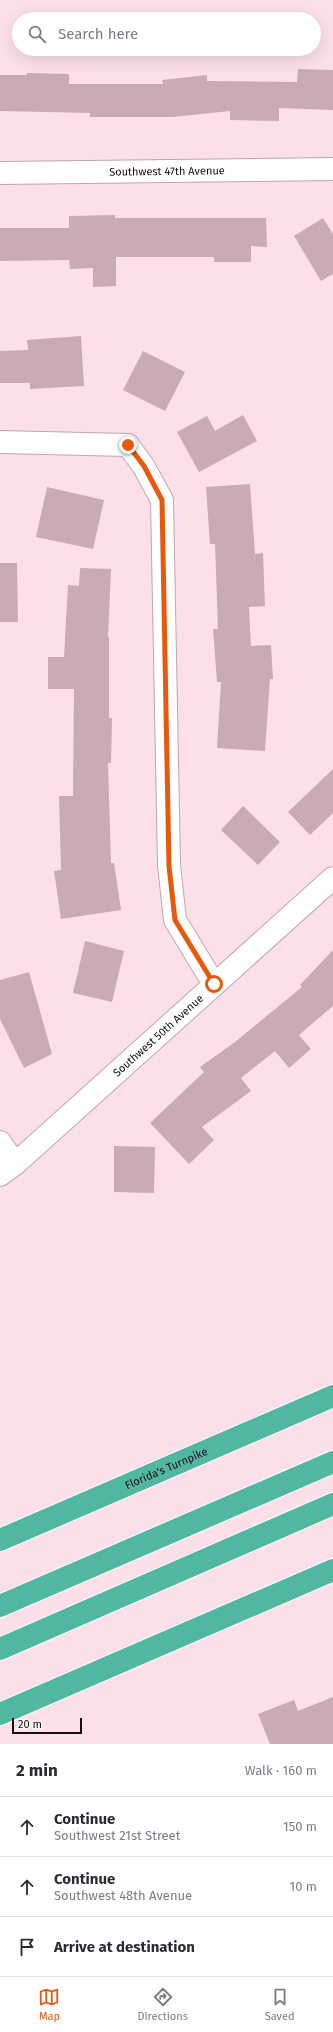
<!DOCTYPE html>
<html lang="en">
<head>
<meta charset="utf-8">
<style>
	body { margin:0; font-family:"Fira Sans",sans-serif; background:#f2f2f3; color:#2b2b33 }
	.scale { position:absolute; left:12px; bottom:10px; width:70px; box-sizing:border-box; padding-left:4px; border:2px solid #180d11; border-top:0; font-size:11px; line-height:14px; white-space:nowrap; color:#180d11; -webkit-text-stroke:3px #fbf4f6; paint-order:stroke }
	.stop { position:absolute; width:12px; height:12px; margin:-9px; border:3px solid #ea580c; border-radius:50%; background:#fff }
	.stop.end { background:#ea580c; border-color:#fff; box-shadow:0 1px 4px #0008 }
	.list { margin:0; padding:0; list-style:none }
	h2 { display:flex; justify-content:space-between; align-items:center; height:52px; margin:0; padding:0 16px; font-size:17px }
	h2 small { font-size:13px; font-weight:400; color:#7c7c81 }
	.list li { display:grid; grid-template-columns:26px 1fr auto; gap:12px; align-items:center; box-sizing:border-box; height:60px; padding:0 16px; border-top:1px solid #e1e1e2 }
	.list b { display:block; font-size:15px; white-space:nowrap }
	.list p { margin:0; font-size:13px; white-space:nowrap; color:#7c7c81 }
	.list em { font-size:13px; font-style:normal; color:#7c7c81 }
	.icon { flex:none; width:22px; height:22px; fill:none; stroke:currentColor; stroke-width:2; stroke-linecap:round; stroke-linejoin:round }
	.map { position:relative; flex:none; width:333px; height:1744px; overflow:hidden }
	.search { position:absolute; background:#fff; box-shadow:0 4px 16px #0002; left:12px; right:12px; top:12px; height:44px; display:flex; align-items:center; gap:10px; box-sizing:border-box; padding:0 14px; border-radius:22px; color:#7c7c81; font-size:15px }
	.sheet { height:232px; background:#fff }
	nav { display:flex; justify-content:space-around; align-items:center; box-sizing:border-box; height:56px; border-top:1px solid #e1e1e2; background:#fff; font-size:11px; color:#7c7c81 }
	nav a { display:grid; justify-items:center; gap:2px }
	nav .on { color:#ea580c }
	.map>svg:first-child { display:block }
	.building { fill:#caaab4 }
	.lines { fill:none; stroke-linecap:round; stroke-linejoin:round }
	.street-casing { stroke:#c5a4ae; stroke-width:24 }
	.highway-casing { stroke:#fff; stroke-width:24 }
	.street { stroke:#fff; stroke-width:22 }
	.highway { stroke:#51b7a3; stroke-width:22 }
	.route { stroke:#ea580c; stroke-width:5 }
	.labels { text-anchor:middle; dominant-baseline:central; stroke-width:4; stroke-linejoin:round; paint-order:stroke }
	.street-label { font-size:11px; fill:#180d11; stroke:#fbf4f6 }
</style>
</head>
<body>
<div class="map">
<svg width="333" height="1744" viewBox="0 0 333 1744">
	<rect width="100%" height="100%" fill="#fce0e9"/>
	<path class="building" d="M 298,69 L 333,70 L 333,110 L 279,108 L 279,121 L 230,120 L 230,111 L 173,117 L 90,117 L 90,113 L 0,111 L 0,75 L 27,75 L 27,73 L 69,74 L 69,84 L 163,84 L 162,80 L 207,75 L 207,81 L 297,82 Z
		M 115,215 L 115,218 L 266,218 L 267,247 L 251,246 L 251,262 L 214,262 L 214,257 L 116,257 L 116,286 L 93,287 L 93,268 L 70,269 L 69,260 L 0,261 L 0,228 L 69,228 L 69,216 Z
		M 323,218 L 333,234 L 333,274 L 321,281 L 294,236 Z
		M 81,336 L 84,386 L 30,389 L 30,383 L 0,383 L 0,351 L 28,350 L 27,340 Z
		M 143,351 L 185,372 L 165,411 L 123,390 Z
		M 243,415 L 257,441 L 199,472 L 177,432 L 207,416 L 215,431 Z
		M 250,484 L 255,554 L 263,553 L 265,606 L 249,607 L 251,646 L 271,645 L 273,679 L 270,679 L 265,751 L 217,748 L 221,682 L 217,682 L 213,629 L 218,629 L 215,544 L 210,544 L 206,487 Z
		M 47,487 L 104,500 L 93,549 L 36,537 Z
		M 0,563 L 17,563 L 18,622 L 0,622 Z
		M 80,568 L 111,569 L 108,637 L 109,637 L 109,718 L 112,718 L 111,763 L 108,763 L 111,863 L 114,863 L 121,910 L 61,919 L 54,871 L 61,870 L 59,796 L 73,796 L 74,689 L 48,689 L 48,657 L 64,657 L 68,585 L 79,586 Z
		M 333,769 L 333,813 L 310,835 L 288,812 Z
		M 243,806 L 280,842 L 258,865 L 221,830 Z
		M 85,941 L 124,951 L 112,1002 L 73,993 Z
		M 333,950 L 333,1006 L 299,1035 L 311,1049 L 289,1068 L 275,1051 L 241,1078 L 251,1091 L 202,1127 L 214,1140 L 189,1164 L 150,1123 L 204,1072 L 200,1067 L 235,1042 L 302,987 L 300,985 Z
		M 29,972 L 52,1054 L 24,1068 L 0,1019 L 0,980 Z
		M 114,1146 L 155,1147 L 154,1193 L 114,1192 Z
		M 333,1697 L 333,1744 L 270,1744 L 258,1714 L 294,1700 L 298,1711 Z"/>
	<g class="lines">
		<g class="street-casing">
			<g id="street">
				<path id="s1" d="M 0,173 L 333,169"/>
				<path d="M 0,442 L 128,445 L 144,467 L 162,500 L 169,865 L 175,920 L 214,984"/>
				<path d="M 0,1142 L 15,1164"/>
				<path id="s2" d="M 0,1175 L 15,1164 L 333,878"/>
			</g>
		</g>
		<g class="highway-casing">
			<g id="highway">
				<path id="s3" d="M 0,1540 L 333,1396"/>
				<path d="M 0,1606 L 333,1462"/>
				<path d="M 0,1649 L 333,1504"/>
				<path d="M 0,1714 L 333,1570"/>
			</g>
		</g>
		<use href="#street" class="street"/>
		<use href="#highway" class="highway"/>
	</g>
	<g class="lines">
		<path class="route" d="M 128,445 L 144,466 L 162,500 L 169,866 L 175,920 L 214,984"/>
	</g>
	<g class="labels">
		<g class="street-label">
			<text stroke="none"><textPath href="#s1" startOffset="167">Southwest 47th Avenue</textPath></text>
			<text stroke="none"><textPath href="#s2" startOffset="211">Southwest 50th Avenue</textPath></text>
			<text stroke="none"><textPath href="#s3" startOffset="181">Florida's Turnpike</textPath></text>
		</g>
	</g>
</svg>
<div class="scale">20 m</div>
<div class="stop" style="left:214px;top:984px"></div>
<div class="stop end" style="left:128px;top:445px"></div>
<div class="search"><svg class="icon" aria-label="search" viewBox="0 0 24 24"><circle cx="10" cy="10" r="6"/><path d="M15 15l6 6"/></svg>Search here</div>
</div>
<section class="sheet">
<h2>2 min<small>Walk · 160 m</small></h2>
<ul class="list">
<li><svg class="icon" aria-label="ahead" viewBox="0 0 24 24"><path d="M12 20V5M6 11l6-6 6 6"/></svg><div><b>Continue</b><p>Southwest 21st Street</p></div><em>150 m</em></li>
<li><svg class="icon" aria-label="ahead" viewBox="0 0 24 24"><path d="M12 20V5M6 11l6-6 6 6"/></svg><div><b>Continue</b><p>Southwest 48th Avenue</p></div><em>10 m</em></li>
<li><svg class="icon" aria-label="arrive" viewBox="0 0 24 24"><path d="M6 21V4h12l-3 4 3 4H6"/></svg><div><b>Arrive at destination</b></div></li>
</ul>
</section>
<nav>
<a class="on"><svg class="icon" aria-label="map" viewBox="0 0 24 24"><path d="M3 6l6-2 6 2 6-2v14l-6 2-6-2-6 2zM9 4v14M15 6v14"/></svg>Map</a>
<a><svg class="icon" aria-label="directions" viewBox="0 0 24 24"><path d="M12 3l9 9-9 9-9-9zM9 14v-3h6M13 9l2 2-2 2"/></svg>Directions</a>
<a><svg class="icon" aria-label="saved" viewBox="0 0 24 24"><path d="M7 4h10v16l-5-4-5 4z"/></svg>Saved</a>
</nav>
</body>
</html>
